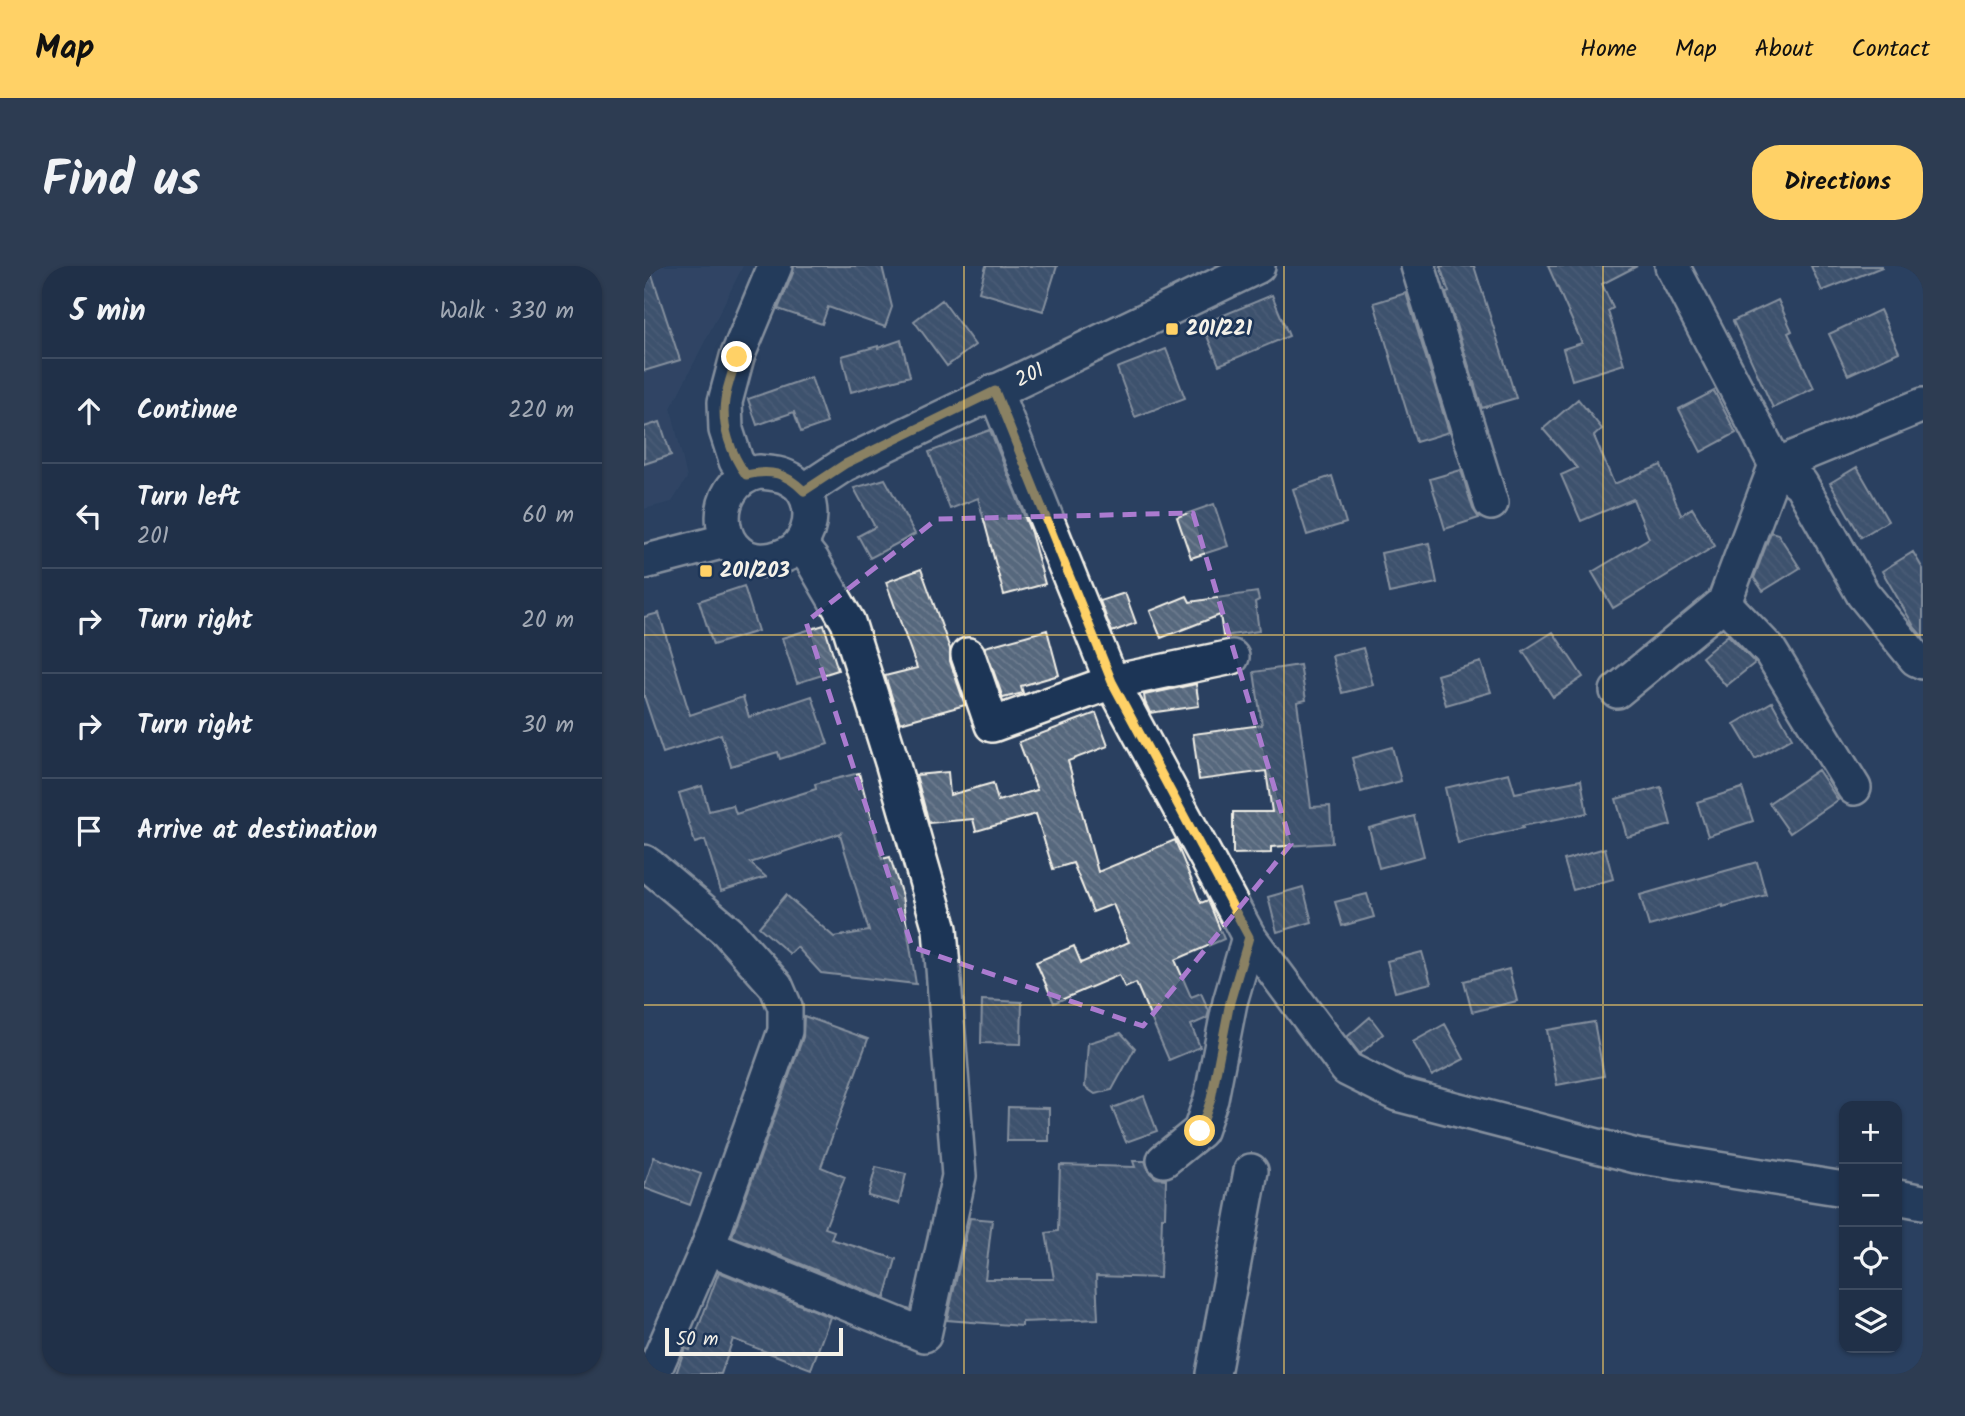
<!DOCTYPE html>
<html lang="en">
<head>
<meta charset="utf-8">
<style>
	body { margin:0; font-family:Kalam,sans-serif; background:#2d3c52; color:#f1f3f6 }
	.controls { position:absolute; right:21px; bottom:21px; display:grid; overflow:hidden; border-radius:14px; box-shadow:0 2px 5px #0004 }
	.controls button { width:63px; height:63px; display:grid; place-items:center; padding:0; border:0; border-bottom:2px solid #3d4b60; background:#203048; color:#f1f3f6; font:35px sans-serif }
	.scale { position:absolute; left:21px; bottom:18px; width:178px; box-sizing:border-box; padding-left:7px; border:4px solid #f4f1e8; border-top:0; font-size:19px; line-height:24px; white-space:nowrap; color:#f4f1e8; -webkit-text-stroke:5px #1d3557; paint-order:stroke }
	.stop { position:absolute; width:21px; height:21px; margin:-16px; border:5px solid #ffd166; border-radius:50%; background:#fff }
	.stop.end { background:#ffd166; border-color:#fff; box-shadow:0 2px 7px #0008 }
	.list { margin:0; padding:0; list-style:none }
	h2 { display:flex; justify-content:space-between; align-items:center; height:91px; margin:0; padding:0 28px; font-size:30px }
	h2 small { font-size:23px; font-weight:400; color:#a2a9b4 }
	.list li { display:grid; grid-template-columns:46px 1fr auto; gap:21px; align-items:center; box-sizing:border-box; height:105px; padding:0 28px; border-top:2px solid #3d4b60 }
	.list b { display:block; font-size:26px; white-space:nowrap }
	.list p { margin:0; font-size:23px; white-space:nowrap; color:#a2a9b4 }
	.list em { font-size:23px; font-style:normal; color:#a2a9b4 }
	.icon { flex:none; width:38px; height:38px; fill:none; stroke:currentColor; stroke-width:2; stroke-linecap:round; stroke-linejoin:round }
	.map { position:relative; flex:none; width:1279px; height:1108px; overflow:hidden; border-radius:28px }
	header { display:flex; align-items:center; gap:42px; box-sizing:border-box; height:98px; padding:0 35px; background:#ffd166; color:#111 }
	header strong { font-size:33px }
	nav { display:flex; gap:38px; margin-inline-start:auto; font-size:24px }
	.intro { display:flex; align-items:center; justify-content:space-between; box-sizing:border-box; height:168px; padding:0 42px }
	h1 { margin:0; font-size:49px }
	.button { padding:18px 32px; border-radius:28px; background:#ffd166; color:#111; font-size:24px; font-weight:700 }
	main { display:flex; gap:42px; padding:0 42px }
	aside { flex:1; background:#203048; border-radius:28px; box-shadow:0 2px 5px #0004 }
	.map>svg:first-child { display:block }
	.built { fill:#374c69 }
	.building { fill:url(#building-back-hatch); stroke:#f4f1e8; stroke-width:2 }
	.lines { fill:none; stroke-linecap:round; stroke-linejoin:round }
	.minor-casing { stroke:#f4f1e8; stroke-width:38 }
	.minor { stroke:#1d3557; stroke-width:33 }
	.route { stroke:#ffd166; stroke-width:9 }
	.marked { fill:none; stroke:#ab7bcf; stroke-width:5; stroke-dasharray:14 9; stroke-linejoin:round }
	.grid { fill:none; stroke:#ffd166; stroke-width:2; stroke-opacity:0.55 }
	.poi-dot { fill:#ffd166; stroke:#1d3557; stroke-width:2.5 }
	.labels { text-anchor:middle; dominant-baseline:central; stroke-width:5; stroke-linejoin:round; paint-order:stroke }
	.poi-label { font-size:21px; font-weight:bold; fill:#f4f1e8; stroke:#1d3557; text-anchor:start }
	.street-label { font-size:21px; fill:#f4f1e8; stroke:#1d3557 }
</style>
</head>
<body>
<header>
<strong>Map</strong>
<nav><a>Home</a><a>Map</a><a>About</a><a>Contact</a></nav>
</header>
<div class="intro"><h1>Find us</h1><a class="button">Directions</a></div>
<main>
<aside>
<h2>5 min<small>Walk · 330 m</small></h2>
<ul class="list">
<li><svg class="icon" aria-label="ahead" viewBox="0 0 24 24"><path d="M12 20V5M6 11l6-6 6 6"/></svg><div><b>Continue</b></div><em>220 m</em></li>
<li><svg class="icon" aria-label="left" viewBox="0 0 24 24"><path d="M17 20v-9H6M10 6l-5 5 5 5"/></svg><div><b>Turn left</b><p>201</p></div><em>60 m</em></li>
<li><svg class="icon" aria-label="right" viewBox="0 0 24 24"><path d="M7 20v-9h11M14 6l5 5-5 5"/></svg><div><b>Turn right</b></div><em>20 m</em></li>
<li><svg class="icon" aria-label="right" viewBox="0 0 24 24"><path d="M7 20v-9h11M14 6l5 5-5 5"/></svg><div><b>Turn right</b></div><em>30 m</em></li>
<li><svg class="icon" aria-label="arrive" viewBox="0 0 24 24"><path d="M6 21V4h12l-3 4 3 4H6"/></svg><div><b>Arrive at destination</b></div></li>
</ul>
</aside>
<div class="map">
<svg width="1279" height="1108" viewBox="0 0 1279 1108">
	<defs>
		<pattern id="building-back-hatch" width="6" height="6" patternUnits="userSpaceOnUse" patternTransform="scale(1.75)"><rect width="6" height="6" fill="#56677d"/><path d="M-1 5l2 2M0 0l6 6M5-1l2 2" fill="none" stroke="#6f7d8f"/></pattern>
	</defs>
	<rect width="100%" height="100%" fill="#2a4060"/>
	<filter id="ink" filterUnits="userSpaceOnUse"><feTurbulence type="fractalNoise" baseFrequency=".0143" numOctaves="2"/><feDisplacementMap in="SourceGraphic" scale="14" xChannelSelector="R" yChannelSelector="G"/><feConvolveMatrix kernelMatrix="1 2 1 2 8 2 1 2 1" color-interpolation-filters="sRGB"/></filter>
	<g filter="url(#ink)">
		<path class="built" d="M 0,0 L 99,0 L 27,142 L 43,212 L 28,236 L 0,243 Z"/>
		<path class="building" d="M 0,0 L 5,0 L 36,94 L 0,105 Z
			M 150,0 L 238,0 L 248,41 L 241,61 L 184,41 L 178,58 L 134,43 L 149,7 Z
			M 342,0 L 413,0 L 399,45 L 335,26 Z
			M 796,0 L 830,0 L 872,132 L 838,142 L 802,27 L 805,26 Z
			M 904,0 L 993,0 L 958,18 L 969,42 L 964,45 L 980,98 L 928,114 L 919,83 L 938,77 Z
			M 1167,0 L 1238,0 L 1238,1 L 1178,25 Z
			M 762,27 L 805,166 L 772,176 L 730,37 Z
			M 628,29 L 645,70 L 575,99 L 558,58 Z
			M 298,34 L 331,79 L 303,100 L 270,55 Z
			M 1134,34 L 1148,65 L 1144,67 L 1170,122 L 1129,142 L 1089,55 Z
			M 1236,44 L 1255,86 L 1204,109 L 1185,68 Z
			M 257,74 L 266,110 L 207,126 L 198,90 L 234,80 L 234,82 Z
			M 522,83 L 541,132 L 491,151 L 473,102 Z
			M 167,111 L 183,157 L 157,166 L 150,146 L 113,159 L 104,133 Z
			M 1070,125 L 1092,167 L 1057,186 L 1035,143 Z
			M 934,133 L 958,163 L 950,170 L 970,218 L 1017,199 L 1037,249 L 1048,242 L 1071,280 L 969,342 L 948,306 L 1005,272 L 989,233 L 937,255 L 917,209 L 933,202 L 899,163 Z
			M 16,156 L 27,189 L 0,198 L 0,161 Z
			M 346,164 L 387,267 L 401,318 L 360,329 L 334,232 L 306,243 L 285,186 Z
			M 1213,201 L 1244,255 L 1217,271 L 1186,217 Z
			M 817,204 L 829,243 L 835,252 L 801,263 L 786,213 Z
			M 688,210 L 702,257 L 663,269 L 649,223 Z
			M 241,213 L 271,268 L 226,292 L 214,270 L 231,261 L 210,222 Z
			M 570,238 L 584,280 L 547,292 L 533,251 Z
			M 1127,266 L 1134,268 L 1156,302 L 1119,325 L 1110,312 Z
			M 785,277 L 793,317 L 745,327 L 737,287 Z
			M 1269,286 L 1279,303 L 1279,371 L 1271,362 L 1238,305 Z
			M 277,303 L 306,383 L 306,395 L 321,439 L 256,457 L 241,410 L 273,402 L 242,316 Z
			M 100,320 L 114,365 L 69,379 L 55,335 Z
			M 613,326 L 615,334 L 611,336 L 615,365 L 579,370 L 576,349 L 517,372 L 506,345 L 543,330 L 546,336 Z
			M 481,327 L 492,357 L 468,366 L 456,335 Z
			M 15,347 L 46,449 L 99,431 L 105,451 L 168,430 L 184,478 L 136,493 L 134,486 L 87,500 L 77,468 L 19,487 L 0,430 L 0,351 Z
			M 180,359 L 194,404 L 153,417 L 138,372 Z
			M 403,364 L 415,409 L 377,420 L 379,427 L 359,432 L 341,381 Z
			M 909,366 L 939,411 L 909,431 L 879,385 Z
			M 1084,369 L 1111,397 L 1082,420 L 1058,391 Z
			M 719,382 L 729,419 L 698,427 L 688,390 Z
			M 837,396 L 847,426 L 802,439 L 793,409 Z
			M 656,399 L 662,434 L 653,436 L 667,541 L 686,540 L 688,577 L 627,581 L 627,587 L 589,588 L 589,546 L 628,546 L 622,505 L 555,514 L 549,468 L 618,459 L 610,406 Z
			M 552,418 L 555,440 L 506,447 L 501,436 L 500,429 Z
			M 1128,436 L 1148,472 L 1111,493 L 1090,458 Z
			M 452,447 L 464,480 L 424,495 L 454,606 L 531,574 L 557,637 L 564,634 L 580,673 L 531,694 L 547,731 L 557,727 L 565,745 L 563,752 L 547,759 L 556,781 L 525,794 L 492,717 L 481,722 L 475,709 L 410,737 L 392,696 L 430,680 L 437,697 L 485,676 L 469,638 L 449,646 L 429,597 L 409,603 L 392,548 L 332,565 L 329,553 L 285,557 L 272,509 L 304,506 L 306,529 L 349,517 L 354,535 L 393,524 L 375,476 Z
			M 748,481 L 757,515 L 717,526 L 708,492 Z
			M 1174,504 L 1194,534 L 1146,567 L 1125,537 Z
			M 215,507 L 238,593 L 246,591 L 258,630 L 272,718 L 177,707 L 153,681 L 146,688 L 115,661 L 142,629 L 190,671 L 225,665 L 196,569 L 197,567 L 106,597 L 122,611 L 77,625 L 61,574 L 51,577 L 35,527 L 58,520 L 65,545 L 89,539 L 92,548 L 172,523 L 171,518 Z
			M 865,507 L 871,527 L 937,514 L 943,547 L 878,560 L 879,562 L 814,577 L 801,522 Z
			M 1017,521 L 1027,559 L 983,571 L 972,533 Z
			M 1098,522 L 1109,555 L 1064,570 L 1053,536 Z
			M 770,550 L 780,590 L 735,602 L 725,562 Z
			M 961,582 L 969,613 L 929,624 L 920,594 Z
			M 1113,596 L 1122,629 L 1079,641 L 1079,639 L 1005,660 L 996,629 Z
			M 659,621 L 668,656 L 633,666 L 624,631 Z
			M 723,628 L 730,651 L 698,660 L 691,636 Z
			M 778,686 L 787,717 L 751,726 L 743,695 Z
			M 865,703 L 873,735 L 828,746 L 820,715 Z
			M 338,734 L 378,736 L 377,778 L 337,777 Z
			M 160,750 L 224,773 L 177,901 L 201,911 L 181,962 L 190,965 L 187,973 L 252,993 L 241,1032 L 88,970 L 159,771 Z
			M 726,751 L 739,768 L 716,788 L 703,771 Z
			M 950,756 L 960,810 L 913,819 L 903,764 Z
			M 801,758 L 820,793 L 788,810 L 769,776 Z
			M 477,767 L 491,782 L 468,824 L 451,828 L 441,821 L 444,777 Z
			M 500,830 L 513,865 L 482,876 L 468,842 Z
			M 364,841 L 405,842 L 405,875 L 363,875 Z
			M 10,891 L 57,908 L 46,939 L 0,922 Z
			M 489,895 L 501,895 L 506,907 L 512,912 L 522,913 L 521,951 L 518,951 L 516,1012 L 452,1010 L 454,1053 L 378,1056 L 378,1060 L 303,1054 L 326,952 L 348,954 L 341,1013 L 410,1013 L 402,967 L 414,965 L 416,899 L 491,901 Z
			M 232,901 L 262,908 L 255,938 L 224,930 Z
			M 75,1006 L 186,1051 L 167,1103 L 89,1073 L 77,1108 L 32,1108 L 41,1082 L 46,1084 Z"/>
		<g class="lines">
			<g class="minor-casing">
				<g id="minor">
					<path d="M 774,0 L 847,237"/>
					<path d="M 351,125 L 468,416 L 605,671 L 703,803 L 753,828 L 992,890 L 1200,923"/>
					<path d="M 1132,199 L 1157,218 L 1219,328 L 1272,393 L 1279,396"/>
					<path d="M 1132,199 L 1279,139"/>
					<path d="M 115,206 C 126,207 136,207 146,213 C 170,226 171,258 156,278 C 150,286 138,291 129,293 C 70,305 61,217 115,206 Z"/>
					<path d="M 102,209 L 92,195 L 82,164 L 81,136 L 93,91 L 131,0"/>
					<path id="s1" d="M 160,225 L 201,198 L 614,0"/>
					<path d="M 0,296 L 73,277 L 82,272"/>
					<path d="M 1080,337 L 1126,385 L 1210,522"/>
					<path d="M 324,389 L 348,459 L 468,416 L 588,391"/>
					<path d="M 973,425 L 1080,337 L 1132,199 L 1028,0"/>
					<path d="M 0,596 L 7,601 L 83,665 L 132,720 L 141,741 L 141,765 L 64,981 L 9,1108"/>
					<path d="M 520,894 L 556,865 L 567,833 L 586,736 L 605,671"/>
					<path d="M 1253,931 L 1279,936"/>
					<path d="M 64,981 L 280,1069 L 315,910 L 296,663 L 248,496 L 204,356 L 168,294 L 156,279"/>
					<path d="M 569,1108 L 607,905"/>
				</g>
			</g>
			<use href="#minor" class="minor"/>
		</g>
	</g>
	<g class="lines" filter="url(#ink)">
		<path class="route" d="M 93,91 C 89,105 83,120 81,134 C 77,160 87,188 102,209 C 127,203 142,207 160,225 L 201,198 L 351,125 L 468,416 L 605,671 L 586,736 L 567,833 L 556,865"/>
	</g>
	<path d="M0 0H1279V1108H0ZM 549,247 L 647,578 L 499,760 L 268,681 L 162,356 L 293,253 Z" fill="#2a4060" fill-opacity=".55" fill-rule="evenodd"/>
	<path class="marked" d="M 549,247 L 647,578 L 499,760 L 268,681 L 162,356 L 293,253 Z"/>
	<path class="grid" d="M 320,0 L 320,1108M 640,0 L 640,1108M 959,0 L 959,1108M 0,369 L 1279,369M 0,739 L 1279,739"/>
	<g class="poi-dot">
		<rect x="521" y="56" width="14" height="14" rx="3.5"/>
		<rect x="55" y="298" width="14" height="14" rx="3.5"/>
	</g>
	<g class="labels">
		<g class="poi-label">
			<text x="542" y="63">201/221</text>
			<text x="76" y="305">201/203</text>
		</g>
		<g class="street-label">
			<text stroke="none"><textPath href="#s1" startOffset="254">201</textPath></text>
		</g>
	</g>
</svg>
<div class="controls">
<button>+</button>
<button>−</button>
<button><svg class="icon" aria-label="locate" viewBox="0 0 24 24"><circle cx="12" cy="12" r="6"/><path d="M12 2v4M12 18v4M2 12h4M18 12h4"/></svg></button>
<button><svg class="icon" aria-label="layers" viewBox="0 0 24 24"><path d="M12 4l9 5-9 5-9-5zM3 14l9 5 9-5"/></svg></button>
</div>
<div class="scale">50 m</div>
<div class="stop" style="left:556px;top:865px"></div>
<div class="stop end" style="left:93px;top:91px"></div>
</div>
</main>
</body>
</html>
